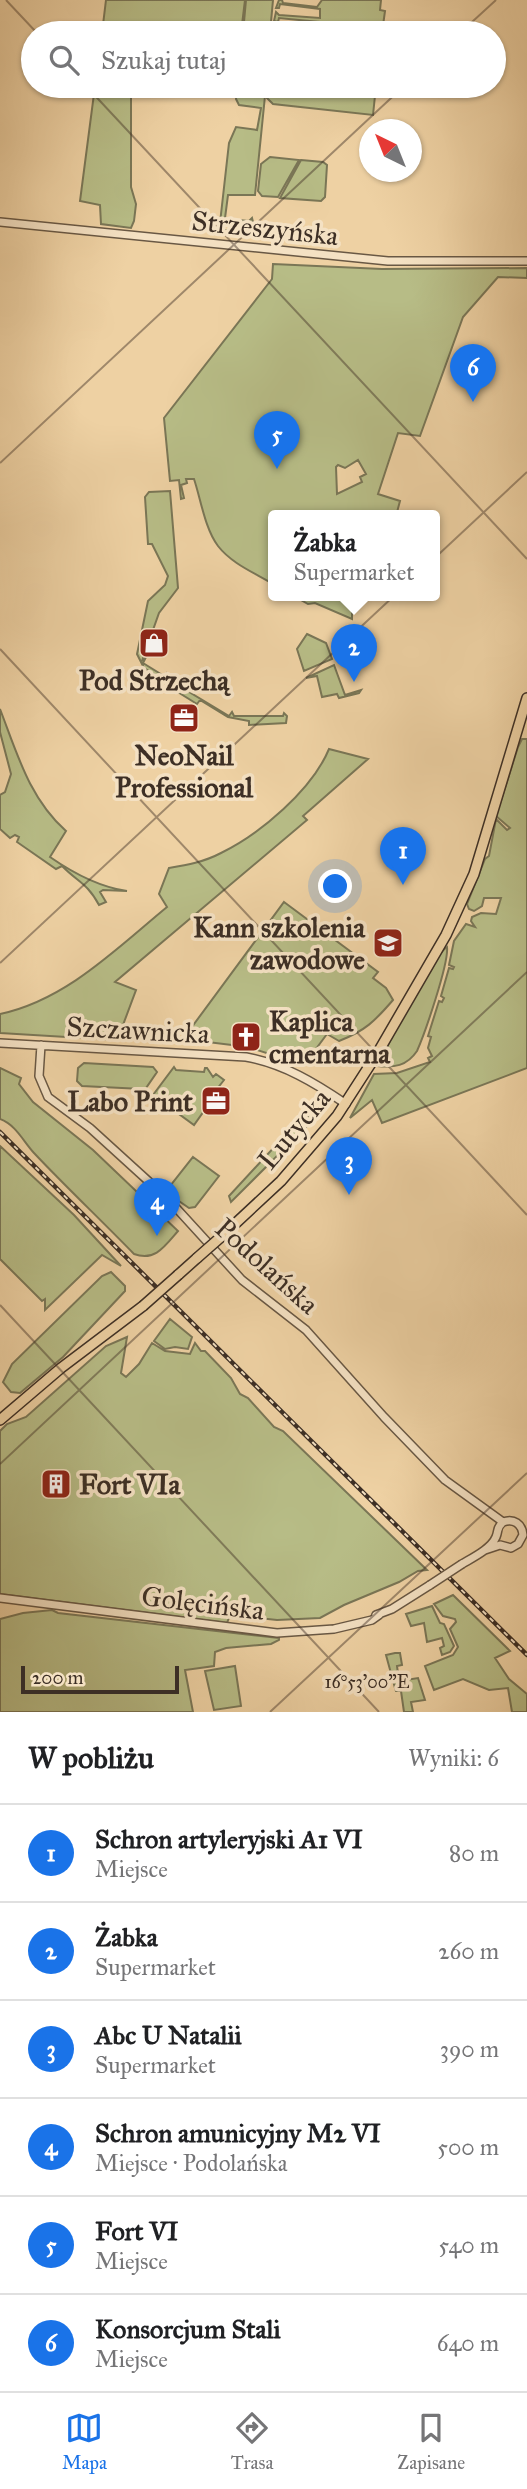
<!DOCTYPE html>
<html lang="pl">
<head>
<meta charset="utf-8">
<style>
	body { margin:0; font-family:"IM FELL Great Primer",serif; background:#f2f2f2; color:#202124 }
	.compass { position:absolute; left:359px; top:119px; width:63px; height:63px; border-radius:50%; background:#fff; box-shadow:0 2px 5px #0004; rotate:317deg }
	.scale { position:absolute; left:21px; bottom:18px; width:158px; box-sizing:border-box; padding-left:7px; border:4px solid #3d2f25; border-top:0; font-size:19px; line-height:24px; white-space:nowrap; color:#3d2f25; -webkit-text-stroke:5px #f4e1c3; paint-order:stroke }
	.you { position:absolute; left:336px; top:887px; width:24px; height:24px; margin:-18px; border:5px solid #fff; border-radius:50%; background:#1a73e8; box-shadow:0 0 0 10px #1a73e833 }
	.badge { display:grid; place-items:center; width:46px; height:46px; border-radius:50%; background:#1a73e8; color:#fff; font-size:23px; font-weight:700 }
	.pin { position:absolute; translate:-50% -58px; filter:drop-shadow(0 2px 4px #0008) }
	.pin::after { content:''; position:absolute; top:37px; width:24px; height:21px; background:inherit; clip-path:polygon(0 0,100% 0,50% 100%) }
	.popup { position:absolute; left:268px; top:510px; width:172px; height:91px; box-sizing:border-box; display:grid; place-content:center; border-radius:7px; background:#fff; filter:drop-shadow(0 2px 5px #0005); font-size:23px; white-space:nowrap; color:#757577 }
	.popup b { font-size:26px; color:#202124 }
	.popup::after { content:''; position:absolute; left:50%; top:100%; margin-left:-14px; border:14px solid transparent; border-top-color:#fff }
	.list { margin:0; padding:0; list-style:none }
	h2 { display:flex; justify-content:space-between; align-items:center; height:91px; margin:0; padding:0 28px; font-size:30px }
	h2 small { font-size:23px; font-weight:400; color:#757577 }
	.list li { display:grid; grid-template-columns:46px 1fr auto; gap:21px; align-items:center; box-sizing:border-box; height:98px; padding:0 28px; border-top:2px solid #e0e0e0 }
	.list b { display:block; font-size:26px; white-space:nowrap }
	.list p { margin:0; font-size:23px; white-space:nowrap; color:#757577 }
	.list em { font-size:23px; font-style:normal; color:#757577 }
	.icon { flex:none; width:38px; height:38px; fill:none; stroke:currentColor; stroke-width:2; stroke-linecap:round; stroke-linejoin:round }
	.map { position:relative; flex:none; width:527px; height:1712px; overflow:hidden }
	.search { position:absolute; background:#fff; box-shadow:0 2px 5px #0004; left:21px; right:21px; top:21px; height:77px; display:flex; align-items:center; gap:18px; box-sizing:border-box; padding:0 24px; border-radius:38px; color:#757577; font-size:26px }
	.sheet { height:679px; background:#fff }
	nav { display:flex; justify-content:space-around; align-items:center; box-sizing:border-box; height:98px; border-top:2px solid #e0e0e0; background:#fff; font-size:19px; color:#757577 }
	nav a { display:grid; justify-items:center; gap:4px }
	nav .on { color:#1a73e8 }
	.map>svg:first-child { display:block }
	.green { fill:#b7bc86; stroke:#7a7656; stroke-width:2; fill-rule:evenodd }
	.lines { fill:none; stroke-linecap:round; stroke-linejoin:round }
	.tertiary-casing { stroke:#695844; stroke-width:10 }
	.primary-casing { stroke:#3d2f25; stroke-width:12 }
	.tertiary { stroke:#f4e1c3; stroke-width:7 }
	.primary { stroke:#eed1a3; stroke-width:9 }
	.rail-casing { stroke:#3d2f25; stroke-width:4.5 }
	.rail { stroke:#f4e1c3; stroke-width:2; stroke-dasharray:5; stroke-linecap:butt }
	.tertiary-bridge-casing { stroke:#695844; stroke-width:10; stroke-linecap:butt }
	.primary-bridge-casing { stroke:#3d2f25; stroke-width:12; stroke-linecap:butt }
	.tertiary-bridge { stroke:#f4e1c3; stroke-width:7 }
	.primary-bridge { stroke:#eed1a3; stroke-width:9 }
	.ticks { fill:none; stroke:#3d2f25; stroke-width:2; stroke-opacity:0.45 }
	.labels { text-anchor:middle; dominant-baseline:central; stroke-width:7; stroke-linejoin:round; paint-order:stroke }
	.street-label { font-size:28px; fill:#3d2f25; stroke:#f4e1c3 }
	.poi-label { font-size:28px; font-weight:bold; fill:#3d2f25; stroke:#f4e1c3 }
	.ticks-label { font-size:18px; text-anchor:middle; fill:#3d2f25; stroke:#f4e1c3; stroke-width:7; stroke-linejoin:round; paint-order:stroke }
</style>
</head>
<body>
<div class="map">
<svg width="527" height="1712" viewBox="0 0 527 1712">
	<rect width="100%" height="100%" fill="#eed1a3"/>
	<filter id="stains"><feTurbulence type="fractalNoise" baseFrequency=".00286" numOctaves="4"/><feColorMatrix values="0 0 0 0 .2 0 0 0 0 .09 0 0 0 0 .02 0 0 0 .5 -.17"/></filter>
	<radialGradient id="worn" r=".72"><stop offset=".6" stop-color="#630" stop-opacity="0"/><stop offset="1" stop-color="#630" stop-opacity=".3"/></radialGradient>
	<path class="green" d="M 106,0 L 245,0 L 241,33 L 102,33 Z
		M 246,0 L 273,0 L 270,33 L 243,33 Z
		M 279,0 L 282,0 L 283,3 L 317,7 L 322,0 L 381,0 L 380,10 L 385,11 L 382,33 L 277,31 L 273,33 L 275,24 L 278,28 L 319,31 L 319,22 L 279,18 L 278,22 L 274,21 L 276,12 L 279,15 L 320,18 L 320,9 L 280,4 L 279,8 L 276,8 Z
		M 95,86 L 131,86 L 131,187 L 136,204 L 134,221 L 131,228 L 101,224 L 100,205 L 80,201 Z
		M 237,86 L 266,86 L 255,195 L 228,195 L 225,218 L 235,220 L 224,220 L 223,230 L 239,231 L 241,222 L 238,220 L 249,221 L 252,218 L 253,222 L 244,223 L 243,232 L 247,234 L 219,232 L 229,143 L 236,127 L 257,130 L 261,108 L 239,105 L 236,99 Z
		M 268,86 L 376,86 L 373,115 L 273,104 L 267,98 Z
		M 270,157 L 299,160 L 278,197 L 262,196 L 258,191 L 261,164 Z
		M 301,160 L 323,162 L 327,165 L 325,197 L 321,201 L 280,198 Z
		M 273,264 L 382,269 L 527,268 L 527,278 L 498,277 L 463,317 L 420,436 L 398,433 L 378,494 L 400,501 L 396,516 L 371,516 L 365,512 L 363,516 L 274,516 L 273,584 C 255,573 232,564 218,546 C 205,529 201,500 194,479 L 186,479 L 187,483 L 181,485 L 184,498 L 181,499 L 179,480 L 170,481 L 164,418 L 272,279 ZM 358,460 L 366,474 L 360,477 L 362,482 L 337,494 L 336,467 L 338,465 L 345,468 Z
		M 170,491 L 178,588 L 159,613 L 142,661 L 146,657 L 143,663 L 164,676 L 166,674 L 166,681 L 144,668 L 137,654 L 148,601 L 165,585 L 168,576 L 152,544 L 148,544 L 145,497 L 149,492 Z
		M 294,596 L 352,596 L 352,619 L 315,603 L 308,604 Z
		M 307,634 L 326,643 L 332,659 L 304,671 L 297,649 Z
		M 334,665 L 345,695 L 361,690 L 359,693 L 339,698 L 337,694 L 322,697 L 317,676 L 306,678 Z
		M 174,681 L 177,681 L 176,684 L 229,716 L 232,712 L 234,716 L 283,716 L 284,713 L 287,716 L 286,723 L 249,725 L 249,721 L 228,717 L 200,700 L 197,704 L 173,689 L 171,686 Z
		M 0,709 C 17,753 29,798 66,831 L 50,857 C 73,873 99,887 127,891 L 103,890 L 100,892 L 106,902 L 99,905 C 87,883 79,883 62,866 L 56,869 L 17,842 L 19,837 L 15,835 L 10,838 L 0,829 L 0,795 L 5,792 L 11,774 L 0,732 Z
		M 522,739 L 527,739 L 527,1068 L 382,1123 L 372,1100 L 350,1118 L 374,1074 L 397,1073 L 430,1062 L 428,1058 L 432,1056 L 428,1048 L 431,1037 L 428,1036 L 439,1001 L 442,1002 L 444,998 L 441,996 L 449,968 L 453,969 L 454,967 L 449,965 L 454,941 L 466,924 L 475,927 L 471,921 L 472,917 L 481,913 L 496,914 L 501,898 L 484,898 L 482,906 L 474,911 L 469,909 L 467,904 L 485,859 L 489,856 L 496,819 L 507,830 L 510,828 L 496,816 L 518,747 Z
		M 329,749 L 368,759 L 303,816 L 307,820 L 115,982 L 136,990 L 123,1025 L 130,1039 L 117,1038 L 116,1040 L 0,1033 L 0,1014 C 66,1000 116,949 167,907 L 159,894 L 169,868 C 187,865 204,862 221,853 C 260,834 312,790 329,749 Z
		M 284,902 L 378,972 L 373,978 L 386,988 L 393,1000 C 375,1021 365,1031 339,1041 L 327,1034 L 304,1065 L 248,1047 L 183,1039 Z
		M 447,947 C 449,963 425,1033 417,1051 C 407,1066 394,1068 377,1066 C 390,1042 429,959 447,947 Z
		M 84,1063 L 153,1067 L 157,1072 L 146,1088 L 142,1089 L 82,1086 L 77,1081 L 78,1068 Z
		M 174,1067 L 176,1070 L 204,1072 L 205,1068 L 207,1068 L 213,1077 L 216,1074 L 224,1080 L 209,1099 L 211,1101 L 194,1125 L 153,1095 Z
		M 0,1068 L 21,1078 L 19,1084 L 33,1102 L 93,1150 L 178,1231 C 165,1246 155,1262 134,1254 C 101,1220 66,1187 34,1153 C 23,1141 16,1125 0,1119 Z
		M 308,1115 L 312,1121 L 231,1202 L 229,1196 L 291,1129 Z
		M 0,1146 L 74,1215 L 121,1266 L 102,1255 L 45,1310 L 45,1299 L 42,1301 L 0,1259 Z
		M 193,1157 L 219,1176 L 195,1207 L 189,1208 L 176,1199 L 167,1190 Z
		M 111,1272 L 125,1286 L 125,1291 L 63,1357 L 20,1393 L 11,1392 L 3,1382 L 12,1364 L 102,1276 Z
		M 170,1319 L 192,1337 L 188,1349 L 175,1347 L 165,1349 L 154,1341 Z
		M 127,1337 L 121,1373 L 126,1377 L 139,1364 L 152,1343 L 165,1351 L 190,1354 L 195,1343 L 201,1351 L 205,1351 L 231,1378 L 240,1394 L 248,1398 L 274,1427 L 283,1431 L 427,1570 L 418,1571 L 399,1582 L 344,1605 L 320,1618 L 277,1620 L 230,1615 L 227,1623 L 0,1594 L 0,1431 L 7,1424 L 26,1417 L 106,1346 Z
		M 453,1595 L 510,1651 L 495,1658 L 509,1679 L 527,1694 L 527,1712 L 512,1712 L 508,1688 L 489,1690 L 463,1679 L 434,1690 L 425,1666 L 453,1655 L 458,1647 L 450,1629 L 456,1622 L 455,1619 L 443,1616 L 434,1604 Z
		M 432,1606 L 440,1623 L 444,1624 L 454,1646 L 450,1652 L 442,1655 L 440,1648 L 444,1646 L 442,1638 L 427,1642 L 424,1623 L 411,1626 L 406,1614 Z
		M 52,1610 L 58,1613 L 279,1638 L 279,1640 L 271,1644 L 226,1648 L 215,1652 L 214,1666 L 185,1670 L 193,1712 L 0,1712 L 0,1619 L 23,1613 Z
		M 395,1653 L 400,1653 L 402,1665 L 397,1666 L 399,1681 L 418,1678 L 425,1700 L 411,1702 L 413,1712 L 404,1712 L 401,1691 L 396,1691 L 395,1688 L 386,1655 Z
		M 235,1666 L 241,1706 L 214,1710 L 205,1671 Z"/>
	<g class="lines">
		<g class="tertiary-casing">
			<path id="tertiary" d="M 0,222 L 388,261 L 527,261
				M 0,1043 L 246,1057 C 284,1064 315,1083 346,1104
				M 41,1045 L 39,1076 L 48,1097 L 90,1128 L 168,1199 L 242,1280 L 306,1330 L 384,1417 L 445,1480 L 503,1522
				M 462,1564 C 472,1558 491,1549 496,1537 C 499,1530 496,1528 503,1522 C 514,1518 522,1524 523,1535 L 518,1544 L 511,1548 L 500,1545 L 485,1550
				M 0,1598 L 277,1633 L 334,1629 L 372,1620 L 379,1615
				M 376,1615 L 392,1609 L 430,1585"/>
		</g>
		<g class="primary-casing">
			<path id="primary" d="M 222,1236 L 281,1181 L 337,1116 L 377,1054 L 446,935 L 474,874 L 527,698
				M 178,1275 L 197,1258
				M 0,1420 L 61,1368 L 143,1306"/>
		</g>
		<use href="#tertiary" class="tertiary"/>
		<use href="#primary" class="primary"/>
		<g class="rail-casing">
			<path id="rail" d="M 0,1132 L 527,1655"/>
		</g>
		<use href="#rail" class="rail"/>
		<g class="tertiary-bridge-casing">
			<path id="tertiary-bridge" d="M 430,1585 L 462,1564"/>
		</g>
		<g class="primary-bridge-casing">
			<path id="primary-bridge" d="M 197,1258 L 222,1236
				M 143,1306 L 178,1275"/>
		</g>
		<use href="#tertiary-bridge" class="tertiary-bridge"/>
		<use href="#primary-bridge" class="primary-bridge"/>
	</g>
	<path class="ticks" d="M 6,0 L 37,33M 460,33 L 496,0M 86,86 L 527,559M 0,463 L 404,86M 0,649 L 527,1215M 0,963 L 527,472M 0,1305 L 379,1712M 0,1464 L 527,972M 270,1712 L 527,1473"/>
	<defs>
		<g id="shop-square" transform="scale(1.575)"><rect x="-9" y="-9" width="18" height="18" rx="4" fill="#8f2418" stroke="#f4e1c3"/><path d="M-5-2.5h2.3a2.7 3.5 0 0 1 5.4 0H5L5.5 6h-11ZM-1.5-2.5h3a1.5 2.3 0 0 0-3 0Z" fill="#fff"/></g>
		<g id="office-square" transform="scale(1.575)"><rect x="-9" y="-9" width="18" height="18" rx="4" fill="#8f2418" stroke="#f4e1c3"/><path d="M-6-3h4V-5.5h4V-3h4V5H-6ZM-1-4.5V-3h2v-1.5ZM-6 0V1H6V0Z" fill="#fff"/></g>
		<g id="school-square" transform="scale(1.575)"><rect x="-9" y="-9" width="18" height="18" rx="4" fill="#8f2418" stroke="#f4e1c3"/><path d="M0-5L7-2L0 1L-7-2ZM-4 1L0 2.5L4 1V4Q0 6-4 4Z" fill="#fff"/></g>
		<g id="church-square" transform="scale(1.575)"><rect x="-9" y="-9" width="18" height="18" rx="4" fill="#8f2418" stroke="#f4e1c3"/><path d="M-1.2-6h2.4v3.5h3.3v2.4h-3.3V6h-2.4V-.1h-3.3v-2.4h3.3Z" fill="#fff"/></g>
		<g id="building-square" transform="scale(1.575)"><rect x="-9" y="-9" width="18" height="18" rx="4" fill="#8f2418" stroke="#f4e1c3"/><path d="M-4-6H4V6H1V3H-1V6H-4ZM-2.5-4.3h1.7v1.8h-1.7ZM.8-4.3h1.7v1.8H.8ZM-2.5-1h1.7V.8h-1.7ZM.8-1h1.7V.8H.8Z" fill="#fff"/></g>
	</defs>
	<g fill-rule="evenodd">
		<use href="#shop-square" x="154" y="643"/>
		<use href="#office-square" x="184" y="718"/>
		<use href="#school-square" x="388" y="943"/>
		<use href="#church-square" x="246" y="1037"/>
		<use href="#office-square" x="216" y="1101"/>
		<use href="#building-square" x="56" y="1484"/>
	</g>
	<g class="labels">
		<g class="street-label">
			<text transform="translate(265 228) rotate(6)">Strzeszyńska</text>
			<text transform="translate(138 1030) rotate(3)">Szczawnicka</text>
			<text transform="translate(294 1129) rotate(-50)">Lutycka</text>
			<text transform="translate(267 1266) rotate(42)">Podolańska</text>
			<text transform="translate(203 1603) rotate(7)">Golęcińska</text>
		</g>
		<g class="poi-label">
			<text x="154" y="680">Pod Strzechą</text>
			<text x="184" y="755">NeoNail<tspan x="184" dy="32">Professional</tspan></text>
			<text x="365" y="927" text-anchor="end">Kann szkolenia<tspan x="365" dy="32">zawodowe</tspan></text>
			<text x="269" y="1021" text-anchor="start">Kaplica<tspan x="269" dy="32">cmentarna</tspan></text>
			<text x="193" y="1101" text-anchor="end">Labo Print</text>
			<text x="79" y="1484" text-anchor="start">Fort VIa</text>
		</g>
	</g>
	<g class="ticks-label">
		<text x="367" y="1688">16°53'00"E</text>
	</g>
	<rect width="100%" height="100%" filter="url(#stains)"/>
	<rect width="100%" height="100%" fill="url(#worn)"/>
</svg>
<svg class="compass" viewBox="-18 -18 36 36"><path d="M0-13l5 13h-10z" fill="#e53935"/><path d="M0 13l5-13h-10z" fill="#757577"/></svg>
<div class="scale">200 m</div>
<div class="you"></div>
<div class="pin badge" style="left:403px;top:885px">1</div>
<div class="pin badge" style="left:354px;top:682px">2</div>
<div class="popup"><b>Żabka</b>Supermarket</div>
<div class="pin badge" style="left:349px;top:1195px">3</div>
<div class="pin badge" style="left:157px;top:1236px">4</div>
<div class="pin badge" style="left:277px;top:469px">5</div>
<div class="pin badge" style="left:473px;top:402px">6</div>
<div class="search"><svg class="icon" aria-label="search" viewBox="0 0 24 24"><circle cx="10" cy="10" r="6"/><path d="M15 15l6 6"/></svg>Szukaj tutaj</div>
</div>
<section class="sheet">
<h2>W pobliżu<small>Wyniki: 6</small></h2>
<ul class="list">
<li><span class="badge">1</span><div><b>Schron artyleryjski A1 VI</b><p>Miejsce</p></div><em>80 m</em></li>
<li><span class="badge">2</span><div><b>Żabka</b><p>Supermarket</p></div><em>260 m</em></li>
<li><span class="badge">3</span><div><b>Abc U Natalii</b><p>Supermarket</p></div><em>390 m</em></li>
<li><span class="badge">4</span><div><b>Schron amunicyjny M2 VI</b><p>Miejsce · Podolańska</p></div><em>500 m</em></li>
<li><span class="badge">5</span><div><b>Fort VI</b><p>Miejsce</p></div><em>540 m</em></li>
<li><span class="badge">6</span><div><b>Konsorcjum Stali</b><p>Miejsce</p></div><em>640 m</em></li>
</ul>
</section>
<nav>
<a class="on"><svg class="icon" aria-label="map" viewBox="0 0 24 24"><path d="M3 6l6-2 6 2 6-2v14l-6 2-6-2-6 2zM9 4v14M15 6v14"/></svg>Mapa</a>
<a><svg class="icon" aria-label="directions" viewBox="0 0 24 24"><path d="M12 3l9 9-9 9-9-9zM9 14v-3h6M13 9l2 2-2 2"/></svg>Trasa</a>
<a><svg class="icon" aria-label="saved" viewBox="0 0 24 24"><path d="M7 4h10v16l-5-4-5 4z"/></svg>Zapisane</a>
</nav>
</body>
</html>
